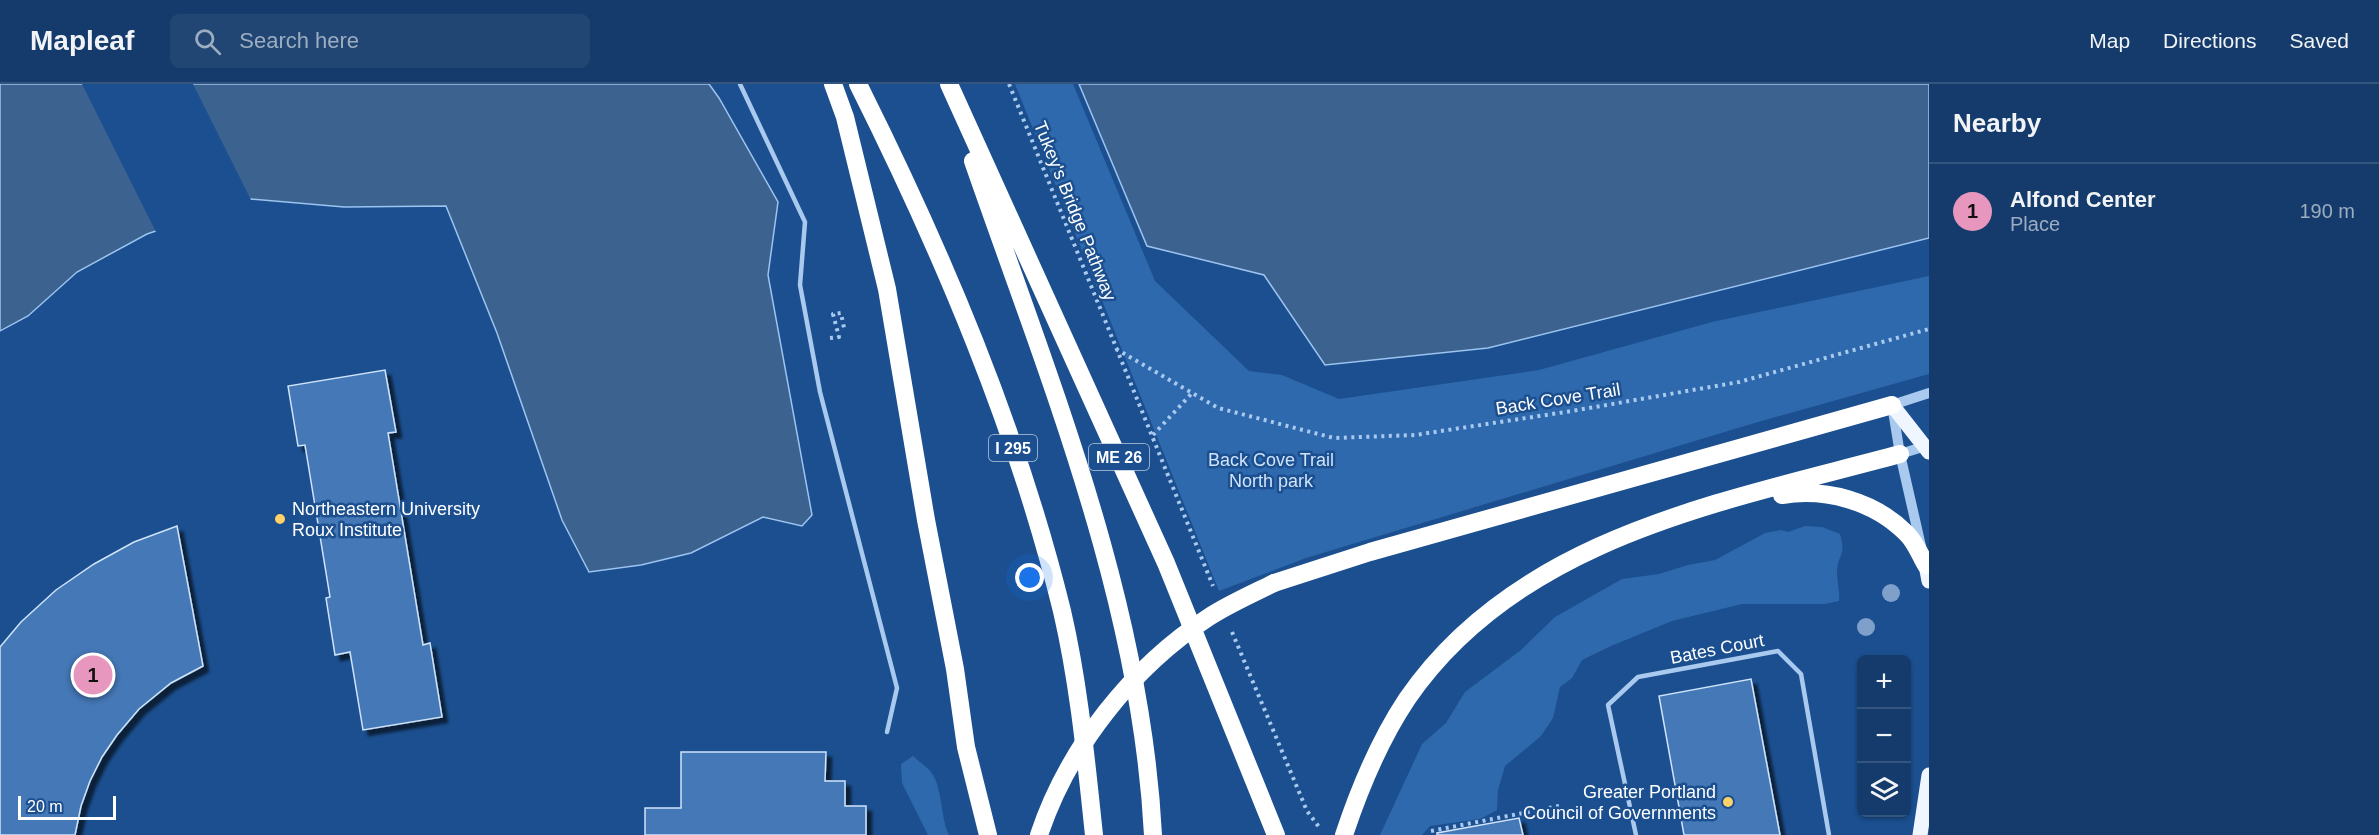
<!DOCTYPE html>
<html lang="en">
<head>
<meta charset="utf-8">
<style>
	body { margin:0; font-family:Arial,sans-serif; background:#214673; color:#f1f3f6 }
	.controls { position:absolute; right:18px; bottom:18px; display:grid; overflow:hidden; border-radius:9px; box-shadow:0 2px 4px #0004 }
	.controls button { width:54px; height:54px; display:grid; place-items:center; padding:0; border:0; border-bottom:2px solid #33557e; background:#143b6b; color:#f1f3f6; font:30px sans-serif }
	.scale { position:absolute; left:18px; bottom:15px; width:98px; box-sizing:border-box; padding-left:6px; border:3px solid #fff; border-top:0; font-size:16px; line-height:21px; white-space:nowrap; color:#fff; -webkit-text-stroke:4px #1b4f8f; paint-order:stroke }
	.you { position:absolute; left:1030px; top:494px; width:21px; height:21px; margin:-15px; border:4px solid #fff; border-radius:50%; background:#1a73e8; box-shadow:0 0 0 9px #1a73e833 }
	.badge { display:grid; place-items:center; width:39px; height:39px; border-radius:50%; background:#e797bd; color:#111; font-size:20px; font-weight:700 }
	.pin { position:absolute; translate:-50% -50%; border:3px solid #fff; box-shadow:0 2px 6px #0006 }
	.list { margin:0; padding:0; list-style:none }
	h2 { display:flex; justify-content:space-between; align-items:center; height:78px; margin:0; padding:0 24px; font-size:26px }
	h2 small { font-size:20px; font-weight:400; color:#9dadc1 }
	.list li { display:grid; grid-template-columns:39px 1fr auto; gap:18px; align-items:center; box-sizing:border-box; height:96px; padding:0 24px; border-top:2px solid #33557e }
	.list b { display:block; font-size:22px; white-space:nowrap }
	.list p { margin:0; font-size:20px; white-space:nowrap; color:#9dadc1 }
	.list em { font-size:20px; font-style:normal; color:#9dadc1 }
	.icon { flex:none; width:33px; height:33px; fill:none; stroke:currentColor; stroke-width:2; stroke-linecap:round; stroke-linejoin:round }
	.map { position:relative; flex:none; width:1929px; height:751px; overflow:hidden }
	header { display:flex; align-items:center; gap:36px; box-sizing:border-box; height:84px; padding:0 30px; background:#143b6b; border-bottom:2px solid #33557e }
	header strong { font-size:28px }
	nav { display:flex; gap:33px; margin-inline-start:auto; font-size:21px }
	.search { width:420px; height:54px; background:#214673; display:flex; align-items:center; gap:15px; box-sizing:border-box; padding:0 21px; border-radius:9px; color:#9dadc1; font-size:22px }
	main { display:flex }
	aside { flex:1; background:#143b6b }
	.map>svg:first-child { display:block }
	.green { fill:#2e69ad }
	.water { fill:#3c6290; stroke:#9cc4f0; stroke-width:1.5 }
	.pier { fill:#1b4f8f }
	.building { fill:#4478b7; stroke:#cfe3fa; stroke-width:1.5; filter:url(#shadow) }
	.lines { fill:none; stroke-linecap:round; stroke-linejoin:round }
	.path { stroke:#a9c9ee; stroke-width:4; stroke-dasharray:3 4.5; stroke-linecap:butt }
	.service { stroke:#a9c9ee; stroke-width:4.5 }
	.tertiary { stroke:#a9c9ee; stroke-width:10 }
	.primary { stroke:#f0f6ff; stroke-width:15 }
	.motorway { stroke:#fff; stroke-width:18 }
	.motorway-bridge { stroke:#fff; stroke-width:18 }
	.tree { fill:#7ea0ca }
	.poi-dot { fill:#ffd166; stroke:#1b4f8f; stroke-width:2 }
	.labels { text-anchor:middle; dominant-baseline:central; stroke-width:5; stroke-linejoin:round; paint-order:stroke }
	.shield { fill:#1b4f8f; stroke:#bbcadd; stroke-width:1.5 }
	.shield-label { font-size:16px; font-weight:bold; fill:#fff }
	.street-label { font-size:18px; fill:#fff; stroke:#1b4f8f }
	.park-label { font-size:18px; fill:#cfe3fa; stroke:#1b4f8f }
	.poi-label { font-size:18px; fill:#fff; stroke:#1b4f8f; text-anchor:start }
</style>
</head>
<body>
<header>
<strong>Mapleaf</strong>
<div class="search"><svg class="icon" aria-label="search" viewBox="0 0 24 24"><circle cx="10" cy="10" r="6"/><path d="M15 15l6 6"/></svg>Search here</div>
<nav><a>Map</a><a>Directions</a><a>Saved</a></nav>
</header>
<main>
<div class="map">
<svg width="1929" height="751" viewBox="0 0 1929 751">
	<defs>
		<filter id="shadow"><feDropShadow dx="5.5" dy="5.5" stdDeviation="1.5" flood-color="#0009"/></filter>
	</defs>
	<rect width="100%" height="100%" fill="#1b4f8f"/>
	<path class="green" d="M 1015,0 L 1073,0 L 1155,197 L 1249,287 L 1282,291 L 1339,315 L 1539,286 L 1712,238 L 1929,192 L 1929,290 L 1758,338 L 1306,474 L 1219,507 Z
		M 1805,442 L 1822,443 L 1840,450 C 1847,473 1837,471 1837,488 C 1837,499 1840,507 1839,517 L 1825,520 L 1742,520 L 1672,537 L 1611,562 L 1582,576 L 1572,594 L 1560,603 L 1553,634 L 1541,652 L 1505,682 L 1498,706 L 1497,726 L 1480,735 L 1430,742 L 1422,751 L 1380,751 L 1422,660 L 1446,639 L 1465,608 L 1521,566 L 1555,533 L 1622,495 L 1659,490 L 1688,481 L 1715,476 L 1765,449 L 1781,446 L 1788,448 Z
		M 913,672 C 918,677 926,682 931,688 C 943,703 940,733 949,751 L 928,751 L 902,699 L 901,680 Z"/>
	<path class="water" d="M 0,0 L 709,0 L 719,14 L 778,118 L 768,191 L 812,431 L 802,442 L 763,433 L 691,469 L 641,481 L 589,488 L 562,436 L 497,249 L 446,122 L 344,123 L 251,115 L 147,150 L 77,188 L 28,232 L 0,247 Z
		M 1079,0 L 1929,0 L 1929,154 L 1488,264 L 1325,281 L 1264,191 L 1147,162 Z"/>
	<path class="pier" d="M 82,0 L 193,0 L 252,118 L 157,150 Z"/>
	<path class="building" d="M 385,286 L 396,348 L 388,349 L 423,561 L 430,559 L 442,633 L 363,646 L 350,568 L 335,571 L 326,514 L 330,513 L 305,361 L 298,362 L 288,302 Z
		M 177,442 L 203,582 L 171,599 L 139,625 L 117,651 L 102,673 L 90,697 L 81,722 L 75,751 L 0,751 L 0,563 L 21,538 L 56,506 L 94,480 L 134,458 Z
		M 1751,595 L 1780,751 L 1684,751 L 1659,612 Z
		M 681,668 L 826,668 L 825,697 L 845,697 L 845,722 L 866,722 L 866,751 L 645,751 L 645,724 L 681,724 Z
		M 1519,734 L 1523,751 L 1437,751 L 1437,749 Z"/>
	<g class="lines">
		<path class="path" d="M 1009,0 L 1213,502
			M 830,254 L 839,253 L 833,230 L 841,229 L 844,244
			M 1116,265 L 1218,324 L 1334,354 L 1415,351 L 1572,327 L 1739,298 L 1929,245
			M 1153,351 L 1192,309
			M 1232,548 L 1307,727 L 1319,743
			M 1431,747 L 1559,722"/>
		<path class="service" d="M 740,0 L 805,138 L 800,201 L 820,308 L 897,604 L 887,648
			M 1636,751 L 1608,621 L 1638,593 L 1778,567 L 1801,590 L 1829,751"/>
		<path class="tertiary" d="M 1900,370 L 1929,361
			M 1921,462 L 1900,370 L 1892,321 L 1929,309"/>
		<path class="primary" d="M 1892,321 L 1929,368
			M 1926,481 L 1929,497
			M 1920,751 L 1929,691"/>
		<path class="motorway" d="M 833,0 L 845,33 L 887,205 L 926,436 L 955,585 L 966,663 L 988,751
			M 858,0 C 942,168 1017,344 1062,527 C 1079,600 1086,676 1094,751
			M 949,0 L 1166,479 L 1276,751
			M 973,77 C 1049,296 1141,517 1153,751
			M 1782,411 C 1826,404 1874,417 1906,449 C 1915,457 1920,471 1926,481
			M 1274,499 L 1370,468 L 1892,321
			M 1344,751 C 1360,703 1379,657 1407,615 C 1518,453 1723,418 1900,370"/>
		<path class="motorway-bridge" d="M 1039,751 C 1068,664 1132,583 1209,533 C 1229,520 1252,510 1274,499"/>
	</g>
	<g class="tree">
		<circle cx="1891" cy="509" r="9"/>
		<circle cx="1866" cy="543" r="9"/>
	</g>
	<g class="poi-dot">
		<circle cx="280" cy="435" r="6"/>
		<circle cx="1728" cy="718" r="6"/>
	</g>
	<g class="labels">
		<g class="shield">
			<rect x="989" y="351" width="48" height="26" rx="4.5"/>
			<rect x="1089" y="360" width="60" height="26" rx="4.5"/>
		</g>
		<g class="shield-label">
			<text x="1013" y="364">I 295</text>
			<text x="1119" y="373">ME 26</text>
		</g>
		<g class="street-label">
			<text transform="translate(1075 127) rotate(68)">Tukey's Bridge Pathway</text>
			<text transform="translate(1558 315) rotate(-9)">Back Cove Trail</text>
			<text transform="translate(1717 565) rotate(-11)">Bates Court</text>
		</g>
		<g class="park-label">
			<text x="1271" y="376">Back Cove Trail<tspan x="1271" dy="21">North park</tspan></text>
		</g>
		<g class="poi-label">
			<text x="292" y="425">Northeastern University<tspan x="292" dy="21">Roux Institute</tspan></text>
			<text x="1716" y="708" text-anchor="end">Greater Portland<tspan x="1716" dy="21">Council of Governments</tspan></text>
		</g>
	</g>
</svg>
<div class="controls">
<button>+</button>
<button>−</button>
<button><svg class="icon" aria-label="layers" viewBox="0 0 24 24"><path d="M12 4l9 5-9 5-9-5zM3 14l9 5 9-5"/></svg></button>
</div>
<div class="scale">20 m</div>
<div class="you"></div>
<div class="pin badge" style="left:93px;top:591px">1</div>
</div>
<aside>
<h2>Nearby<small></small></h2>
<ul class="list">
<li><span class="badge">1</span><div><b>Alfond Center</b><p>Place</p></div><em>190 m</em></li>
</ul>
</aside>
</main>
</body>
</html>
